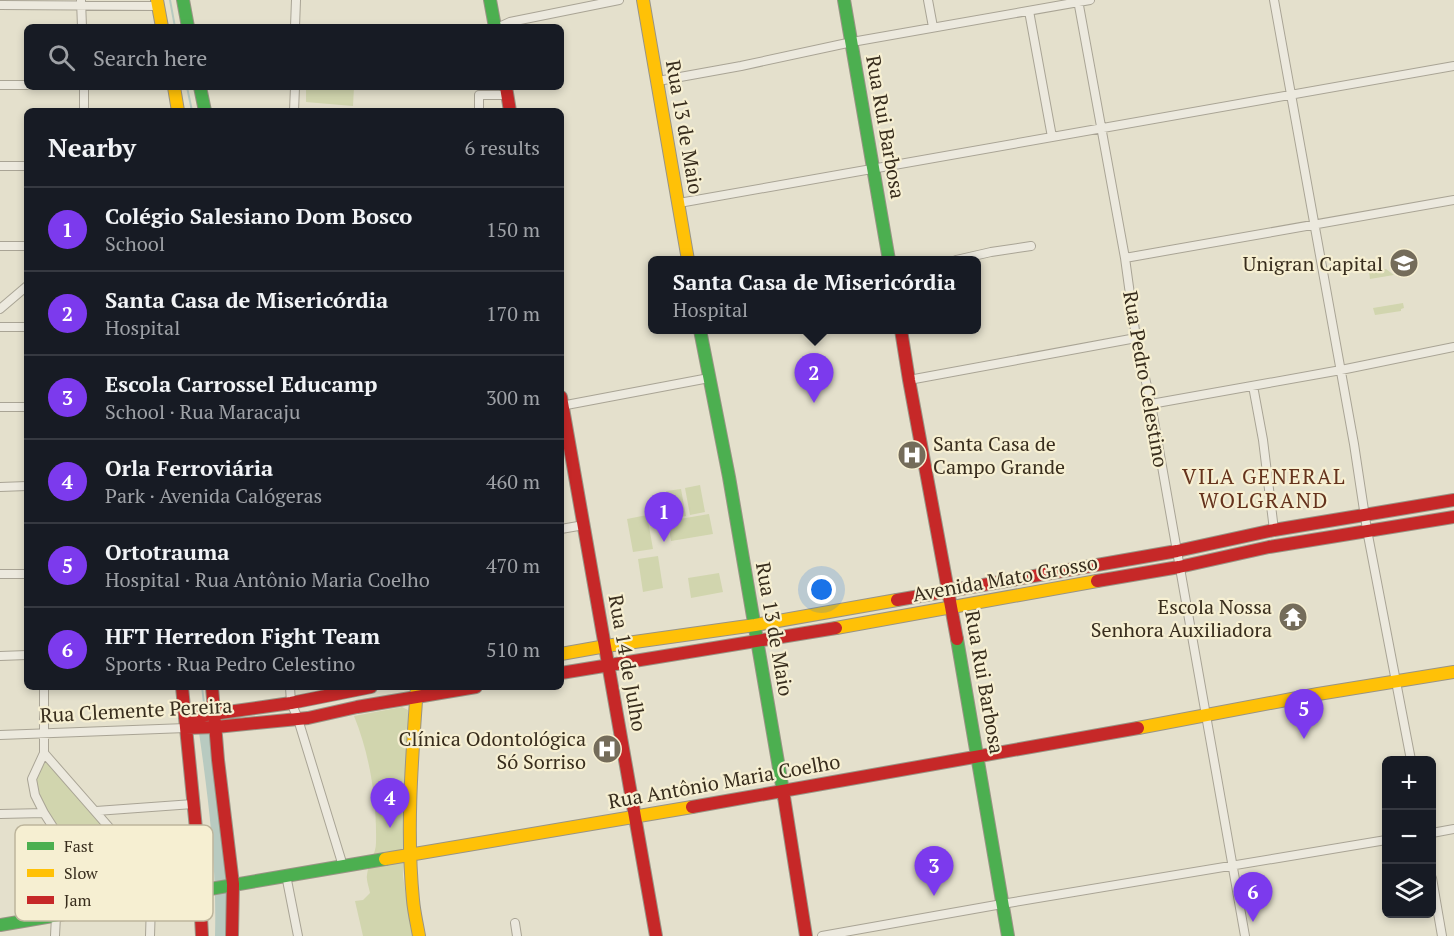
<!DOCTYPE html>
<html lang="en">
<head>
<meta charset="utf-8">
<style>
	body { margin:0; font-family:"PT Serif",serif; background:#242831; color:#f1f3f6 }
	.controls { position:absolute; right:18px; bottom:18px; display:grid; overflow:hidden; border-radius:9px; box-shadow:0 3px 9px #0003 }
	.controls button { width:54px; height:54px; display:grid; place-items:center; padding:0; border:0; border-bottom:2px solid #363941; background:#171b24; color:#f1f3f6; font:30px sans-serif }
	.you { position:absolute; left:822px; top:590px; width:21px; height:21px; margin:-15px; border:4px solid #fff; border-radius:50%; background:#1a73e8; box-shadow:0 0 0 9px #1a73e833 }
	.badge { display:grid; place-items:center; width:39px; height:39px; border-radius:50%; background:#7c3aed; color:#fff; font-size:20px; font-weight:700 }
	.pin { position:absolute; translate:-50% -50px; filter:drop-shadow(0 2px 3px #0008) }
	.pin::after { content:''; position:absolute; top:32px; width:21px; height:18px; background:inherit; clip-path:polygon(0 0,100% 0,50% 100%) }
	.popup { position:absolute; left:648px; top:256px; width:333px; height:78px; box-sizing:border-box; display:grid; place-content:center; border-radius:9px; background:#171b24; filter:drop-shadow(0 2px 4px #0005); font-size:20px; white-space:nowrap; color:#9ea1a6 }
	.popup b { font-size:22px; color:#f1f3f6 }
	.popup::after { content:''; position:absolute; left:50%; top:100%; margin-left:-12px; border:12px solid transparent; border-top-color:#171b24 }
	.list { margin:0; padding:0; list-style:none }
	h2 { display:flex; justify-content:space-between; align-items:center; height:78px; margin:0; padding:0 24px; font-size:26px }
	h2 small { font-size:20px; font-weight:400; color:#9ea1a6 }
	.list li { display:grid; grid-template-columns:39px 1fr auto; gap:18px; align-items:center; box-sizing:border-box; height:84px; padding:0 24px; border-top:2px solid #363941 }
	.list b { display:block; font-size:22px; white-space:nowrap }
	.list p { margin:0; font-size:20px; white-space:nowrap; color:#9ea1a6 }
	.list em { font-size:20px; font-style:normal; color:#9ea1a6 }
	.icon { flex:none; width:33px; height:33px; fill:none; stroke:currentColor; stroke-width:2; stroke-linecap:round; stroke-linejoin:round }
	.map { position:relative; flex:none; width:1454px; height:936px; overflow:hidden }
	.search { position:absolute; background:#171b24; box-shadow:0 3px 9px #0003; left:24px; top:24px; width:540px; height:66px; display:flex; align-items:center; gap:15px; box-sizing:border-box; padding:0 21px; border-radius:9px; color:#9ea1a6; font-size:22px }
	.panel { position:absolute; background:#171b24; box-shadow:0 3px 9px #0003; left:24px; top:108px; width:540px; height:582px; border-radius:9px }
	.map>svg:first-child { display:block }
	.green { fill:#d1d5ae }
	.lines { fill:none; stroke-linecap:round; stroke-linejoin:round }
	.stream { stroke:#b8cac0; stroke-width:2 }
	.river { stroke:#b8cac0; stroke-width:14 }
	.street-casing { stroke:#a9a495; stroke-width:10 }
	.fast-casing { stroke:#999485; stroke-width:14 }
	.slow-casing { stroke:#999485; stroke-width:14 }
	.jam-casing { stroke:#999485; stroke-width:14 }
	.street { stroke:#ece9de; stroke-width:8 }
	.fast { stroke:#4caf50; stroke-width:12 }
	.slow { stroke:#ffc107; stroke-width:12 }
	.jam { stroke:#c62828; stroke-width:12 }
	.labels { text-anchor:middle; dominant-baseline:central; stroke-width:4.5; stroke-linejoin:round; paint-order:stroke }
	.street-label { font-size:20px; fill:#382d1d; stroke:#f6efd2 }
	.poi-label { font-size:20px; fill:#382d1d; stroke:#f6efd2; text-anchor:end }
	.neighbourhood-label { font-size:21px; letter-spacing:1.5px; fill:#65331d; stroke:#f6efd2 }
	.key { fill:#f6efd2; stroke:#bdb59c; stroke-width:1.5 }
	.key-label { font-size:16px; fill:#382d1d }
</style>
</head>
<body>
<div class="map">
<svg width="1454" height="936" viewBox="0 0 1454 936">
	<rect width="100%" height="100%" fill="#e4e0cc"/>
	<path class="green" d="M 306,87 L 354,87 L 353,106 L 306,102 Z
		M 1386,269 L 1394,275 L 1370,279 L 1369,272 Z
		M 1403,303 L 1404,308 L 1401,309 L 1401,311 L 1375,315 L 1373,308 Z
		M 700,485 L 705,512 L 690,515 L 685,488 Z
		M 681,489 L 686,516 L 671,518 L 666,491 Z
		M 709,514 L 713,534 L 671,541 L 668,521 Z
		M 647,515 L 653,549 L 633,552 L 627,519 Z
		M 658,556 L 663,588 L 643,592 L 638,559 Z
		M 719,573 L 723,592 L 691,598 L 688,578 Z
		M 402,707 L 408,710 L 407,797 L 405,799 L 403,876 L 412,936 L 363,936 L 355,901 L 363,900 L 370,893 C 369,887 366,880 367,875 C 368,864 376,854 376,843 C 377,801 370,755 354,716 Z
		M 44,753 L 125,846 L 74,860 L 44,813 L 32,779 Z"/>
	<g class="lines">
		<path class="stream" d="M 170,0 L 175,27
			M 187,87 L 192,111
			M 202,687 L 205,711"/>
		<path class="river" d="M 205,725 C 215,794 224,865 222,936"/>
		<g class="street-casing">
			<path id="street" d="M 81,0 L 82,27
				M 928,0 L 933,27
				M 1078,0 L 1125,258 L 1136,338 L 1151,404 L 1245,936
				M 1274,0 L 1354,444 L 1367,530 L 1411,760
				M 0,5 L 158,6
				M 1029,11 L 1052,137
				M 295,27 L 296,0
				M 499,27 L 510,22 L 619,0
				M 658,81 L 741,66 L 852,42 L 1090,0
				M 0,85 L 27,85
				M 84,87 L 84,111
				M 294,111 L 295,87
				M 479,111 L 479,95 L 507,95
				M 0,166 L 27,166
				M 679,203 L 1454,66
				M 0,246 L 27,246
				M 1125,258 L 1454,200
				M 956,260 L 991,252 L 1031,246
				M 0,309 L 27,286
				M 0,327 L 27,327
				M 909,380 L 1136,338
				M 1253,386 L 1263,440 L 1274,530
				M 1151,404 L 1341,370 L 1454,347
				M 561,406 L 709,378
				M 0,407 L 27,407
				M 0,487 L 27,486
				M 561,529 L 584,525
				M 0,574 L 27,574
				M 0,656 L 27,655
				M 44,687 L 44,753 L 142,865 C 152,891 151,909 150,936
				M 290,687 L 291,703 L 297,716 L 343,866
				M 0,735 L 186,728
				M 44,753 L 32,779 L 35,795 L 44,813 L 74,860 L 86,909
				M 96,811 L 193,804
				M 0,814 L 44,813
				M 1432,833 L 1454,829
				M 74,860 L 125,846
				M 286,875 L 298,936
				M 1432,878 L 1442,936
				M 515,923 L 517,936
				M 55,936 L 56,916
				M 822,936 L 1002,904 L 1386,840"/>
		</g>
		<g class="fast-casing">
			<path id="fast" d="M 183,0 L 188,27
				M 490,0 L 495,27
				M 844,0 L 889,260
				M 200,87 L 205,111
				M 700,330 L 729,477 L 784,797
				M 957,639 L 1008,936
				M 0,925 L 385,859"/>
		</g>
		<g class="slow-casing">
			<path id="slow" d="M 157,0 L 162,27
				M 643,0 L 688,260
				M 174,87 L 178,111
				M 836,628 L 1097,581
				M 561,654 L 606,646 L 755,625 L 897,600
				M 417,687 C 412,757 406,830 413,900 C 414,912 417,924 419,936
				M 1138,728 L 1318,694 L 1454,672
				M 385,859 L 692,807"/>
		</g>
		<g class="jam-casing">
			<path id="jam" d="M 506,87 L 510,111
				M 901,330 L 909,380 L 957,639
				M 561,397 L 656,936
				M 1097,581 L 1179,567 L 1269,547 L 1454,517
				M 897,600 L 1177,551 L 1274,530 L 1454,500
				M 561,673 L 836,628
				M 182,687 L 197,839 L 202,936
				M 212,687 L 218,760 L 233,884 L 232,936
				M 185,718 L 291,703 L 371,687
				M 186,728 L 216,727 L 308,718 L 357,707 L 476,687
				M 784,797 L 806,936
				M 692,807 L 1138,728"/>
		</g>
		<use href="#street" class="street"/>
		<use href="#fast" class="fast"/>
		<use href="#slow" class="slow"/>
		<use href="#jam" class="jam"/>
	</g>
	<defs>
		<g id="university-disc" transform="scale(1.5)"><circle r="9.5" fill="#746c5a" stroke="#f6efd2"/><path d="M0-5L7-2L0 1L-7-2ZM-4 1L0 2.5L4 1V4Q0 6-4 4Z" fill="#fff"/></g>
		<g id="hospital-disc" transform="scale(1.5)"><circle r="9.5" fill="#746c5a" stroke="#f6efd2"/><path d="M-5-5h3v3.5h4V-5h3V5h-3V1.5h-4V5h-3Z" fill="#fff"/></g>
		<g id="temple-disc" transform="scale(1.5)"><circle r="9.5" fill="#746c5a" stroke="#f6efd2"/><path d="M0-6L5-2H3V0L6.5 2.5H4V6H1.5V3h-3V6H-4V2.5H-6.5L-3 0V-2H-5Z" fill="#fff"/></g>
	</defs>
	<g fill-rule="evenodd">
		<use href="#university-disc" x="1404" y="263"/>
		<use href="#hospital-disc" x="912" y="455"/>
		<use href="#temple-disc" x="1293" y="617"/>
		<use href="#hospital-disc" x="607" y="749"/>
	</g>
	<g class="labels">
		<g class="street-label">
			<text transform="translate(685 127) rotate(80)">Rua 13 de Maio</text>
			<text transform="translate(886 127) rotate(80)">Rua Rui Barbosa</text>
			<text transform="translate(1146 379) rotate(80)">Rua Pedro Celestino</text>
			<text transform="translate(1005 578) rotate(-10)">Avenida Mato Grosso</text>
			<text transform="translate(775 629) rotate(80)">Rua 13 de Maio</text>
			<text transform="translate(628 663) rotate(80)">Rua 14 de Julho</text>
			<text transform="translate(985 682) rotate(80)">Rua Rui Barbosa</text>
			<text transform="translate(136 710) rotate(-3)">Rua Clemente Pereira</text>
			<text transform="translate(724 781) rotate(-10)">Rua Antônio Maria Coelho</text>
		</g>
		<g class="poi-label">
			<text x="1383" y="263">Unigran Capital</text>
			<text x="933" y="443" text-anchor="start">Santa Casa de<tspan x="933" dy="23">Campo Grande</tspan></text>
			<text x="1272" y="606">Escola Nossa<tspan x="1272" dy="23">Senhora Auxiliadora</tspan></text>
			<text x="586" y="738">Clínica Odontológica<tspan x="586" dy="23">Só Sorriso</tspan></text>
		</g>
		<g class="neighbourhood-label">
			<text x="1264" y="476">VILA GENERAL<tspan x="1264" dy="24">WOLGRAND</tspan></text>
		</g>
	</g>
	<rect x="15" y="825" width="198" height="96" rx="9" class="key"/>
	<rect x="27" y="842" width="27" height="8" fill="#4caf50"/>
	<rect x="27" y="869" width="27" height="8" fill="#ffc107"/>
	<rect x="27" y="896" width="27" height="8" fill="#c62828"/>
	<g class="key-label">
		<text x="64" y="852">Fast</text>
		<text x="64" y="879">Slow</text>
		<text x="64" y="906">Jam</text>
	</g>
</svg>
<div class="controls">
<button>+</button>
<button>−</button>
<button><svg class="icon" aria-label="layers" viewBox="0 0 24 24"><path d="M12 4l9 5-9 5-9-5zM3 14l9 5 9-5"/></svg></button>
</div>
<div class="you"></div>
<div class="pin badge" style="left:664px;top:542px">1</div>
<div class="pin badge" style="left:814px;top:403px">2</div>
<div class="popup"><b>Santa Casa de Misericórdia</b>Hospital</div>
<div class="pin badge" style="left:934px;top:896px">3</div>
<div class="pin badge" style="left:390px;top:828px">4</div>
<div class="pin badge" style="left:1304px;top:739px">5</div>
<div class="pin badge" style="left:1253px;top:922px">6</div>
<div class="search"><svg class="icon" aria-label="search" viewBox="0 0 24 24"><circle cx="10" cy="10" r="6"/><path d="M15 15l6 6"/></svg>Search here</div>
<section class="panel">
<h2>Nearby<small>6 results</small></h2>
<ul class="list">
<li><span class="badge">1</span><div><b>Colégio Salesiano Dom Bosco</b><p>School</p></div><em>150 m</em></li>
<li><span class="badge">2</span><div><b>Santa Casa de Misericórdia</b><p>Hospital</p></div><em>170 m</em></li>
<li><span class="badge">3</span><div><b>Escola Carrossel Educamp</b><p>School · Rua Maracaju</p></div><em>300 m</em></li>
<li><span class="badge">4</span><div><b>Orla Ferroviária</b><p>Park · Avenida Calógeras</p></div><em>460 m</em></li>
<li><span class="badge">5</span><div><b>Ortotrauma</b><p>Hospital · Rua Antônio Maria Coelho</p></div><em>470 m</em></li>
<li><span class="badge">6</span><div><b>HFT Herredon Fight Team</b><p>Sports · Rua Pedro Celestino</p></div><em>510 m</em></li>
</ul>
</section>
</div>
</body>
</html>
